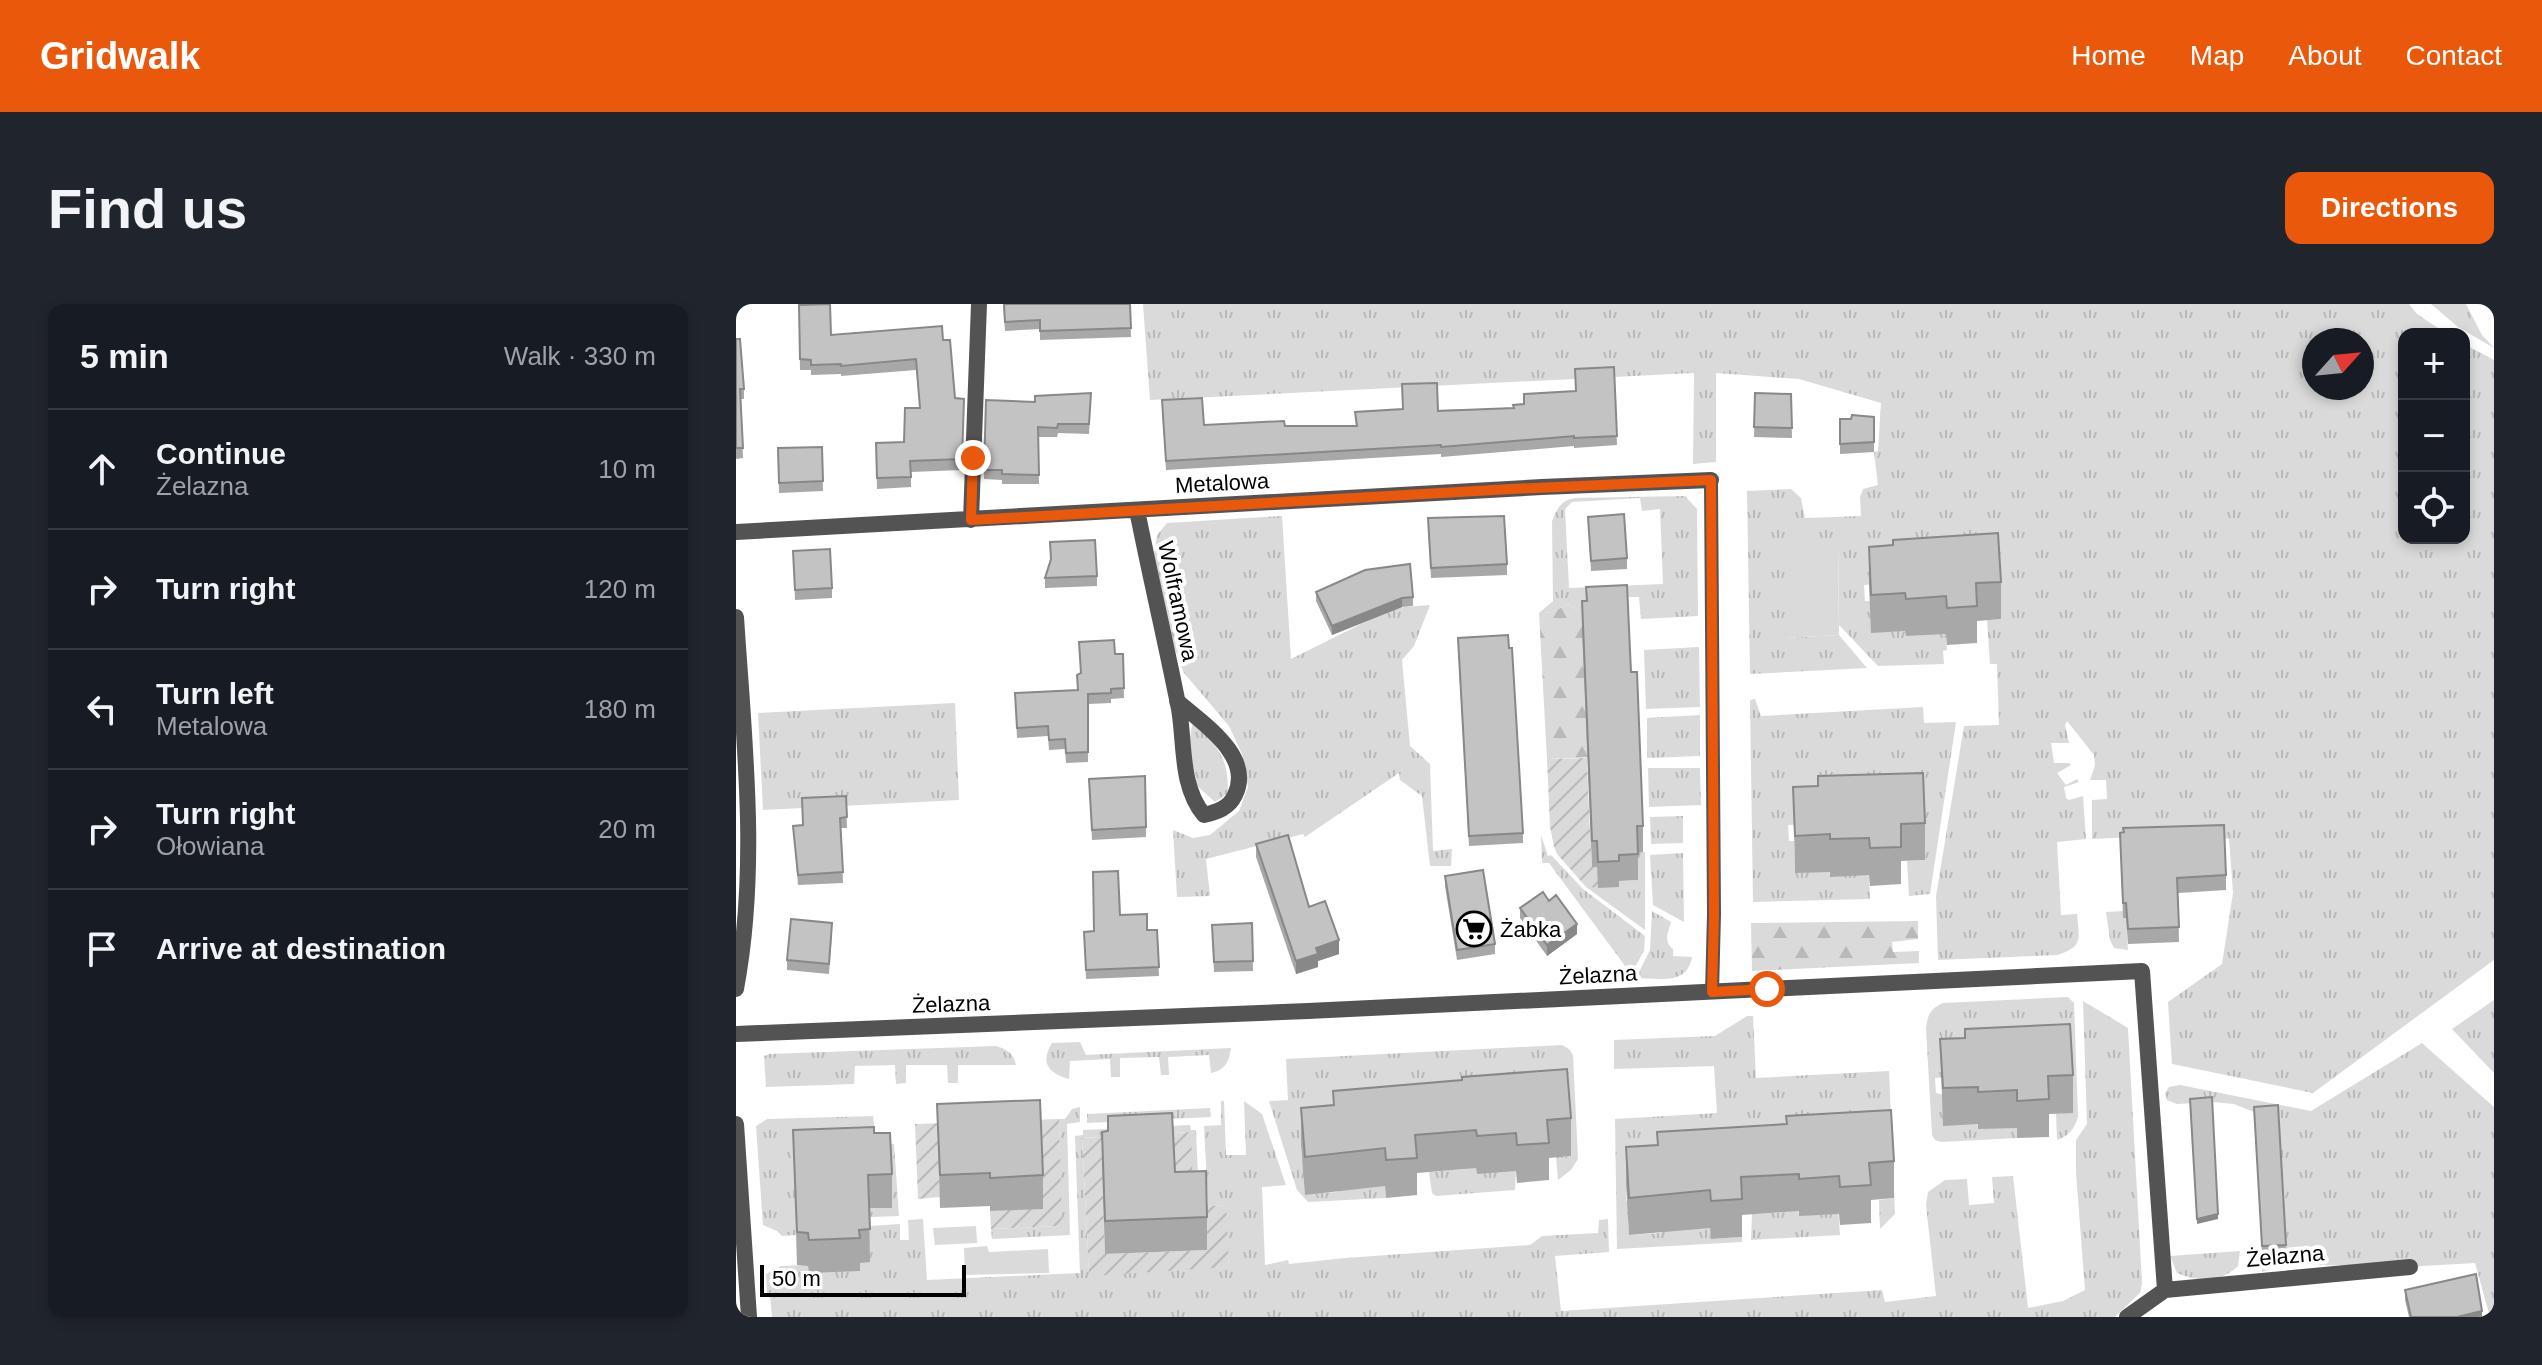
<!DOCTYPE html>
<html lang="en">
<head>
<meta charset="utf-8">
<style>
	body { margin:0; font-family:Helvetica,sans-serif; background:#20242c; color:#f1f3f6 }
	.controls { position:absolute; right:24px; top:24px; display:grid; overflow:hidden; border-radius:16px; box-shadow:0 4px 12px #0003 }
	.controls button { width:72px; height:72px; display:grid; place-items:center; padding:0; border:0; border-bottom:2px solid #363941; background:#171b24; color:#f1f3f6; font:40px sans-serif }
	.compass { position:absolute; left:1566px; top:24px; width:72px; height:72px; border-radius:50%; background:#171b24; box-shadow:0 4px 12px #0003; rotate:63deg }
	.scale { position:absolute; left:24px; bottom:20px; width:206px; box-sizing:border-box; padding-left:8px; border:4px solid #000; border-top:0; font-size:22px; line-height:28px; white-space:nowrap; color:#000; -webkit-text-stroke:6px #fff; paint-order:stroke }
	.stop { position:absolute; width:24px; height:24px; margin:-18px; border:6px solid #ea580c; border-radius:50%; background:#fff }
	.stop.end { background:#ea580c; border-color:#fff; box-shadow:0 2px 8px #0008 }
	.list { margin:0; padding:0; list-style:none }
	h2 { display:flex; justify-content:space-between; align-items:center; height:104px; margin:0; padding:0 32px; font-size:34px }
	h2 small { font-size:26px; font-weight:400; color:#9ea1a6 }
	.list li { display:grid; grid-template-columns:52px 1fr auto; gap:24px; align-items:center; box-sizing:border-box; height:120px; padding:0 32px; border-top:2px solid #363941 }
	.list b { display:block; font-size:30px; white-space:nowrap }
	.list p { margin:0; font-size:26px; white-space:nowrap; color:#9ea1a6 }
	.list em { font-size:26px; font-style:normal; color:#9ea1a6 }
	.icon { flex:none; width:44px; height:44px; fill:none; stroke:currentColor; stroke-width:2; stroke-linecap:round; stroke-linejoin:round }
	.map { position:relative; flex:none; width:1758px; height:1013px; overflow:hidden; border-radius:16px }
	header { display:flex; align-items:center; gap:48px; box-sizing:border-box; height:112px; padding:0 40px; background:#ea580c; color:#fff }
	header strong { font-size:38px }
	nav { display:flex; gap:44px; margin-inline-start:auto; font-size:28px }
	.intro { display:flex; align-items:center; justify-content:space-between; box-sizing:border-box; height:192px; padding:0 48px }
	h1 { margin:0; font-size:56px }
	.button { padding:20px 36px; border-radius:16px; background:#ea580c; color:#fff; font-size:28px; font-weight:700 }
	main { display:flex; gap:48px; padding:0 48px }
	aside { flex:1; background:#171b24; border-radius:16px; box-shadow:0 4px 12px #0003 }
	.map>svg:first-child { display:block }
	.grass { fill:url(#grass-tufts); fill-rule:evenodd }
	.forest { fill:url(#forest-firs) }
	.park { fill:#dadada }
	.garden { fill:url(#garden-furrows) }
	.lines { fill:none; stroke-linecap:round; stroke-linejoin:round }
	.lane { stroke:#535353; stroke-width:14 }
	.street { stroke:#535353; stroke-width:16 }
	.wall { fill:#a8a8a8 }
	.shaded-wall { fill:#888 }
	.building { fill:#c3c3c3; stroke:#888; stroke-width:2 }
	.route { stroke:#ea580c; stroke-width:10 }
	.labels { text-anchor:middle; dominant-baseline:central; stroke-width:8; stroke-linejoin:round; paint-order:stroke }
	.street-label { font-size:22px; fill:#000; stroke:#fff }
	.poi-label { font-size:22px; fill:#000; stroke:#fff; text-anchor:start }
</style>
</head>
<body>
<header>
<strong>Gridwalk</strong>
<nav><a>Home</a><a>Map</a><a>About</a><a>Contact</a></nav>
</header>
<div class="intro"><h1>Find us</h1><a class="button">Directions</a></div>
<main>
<aside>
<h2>5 min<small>Walk · 330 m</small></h2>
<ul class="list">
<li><svg class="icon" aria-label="ahead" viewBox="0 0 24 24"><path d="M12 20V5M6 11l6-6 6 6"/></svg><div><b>Continue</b><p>Żelazna</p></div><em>10 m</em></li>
<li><svg class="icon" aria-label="right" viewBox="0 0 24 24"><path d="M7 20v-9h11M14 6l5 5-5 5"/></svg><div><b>Turn right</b></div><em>120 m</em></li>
<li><svg class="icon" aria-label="left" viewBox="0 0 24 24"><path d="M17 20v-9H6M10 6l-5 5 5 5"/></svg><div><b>Turn left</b><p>Metalowa</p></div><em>180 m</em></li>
<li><svg class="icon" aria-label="right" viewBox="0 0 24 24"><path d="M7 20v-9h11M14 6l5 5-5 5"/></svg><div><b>Turn right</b><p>Ołowiana</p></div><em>20 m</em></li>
<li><svg class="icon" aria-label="arrive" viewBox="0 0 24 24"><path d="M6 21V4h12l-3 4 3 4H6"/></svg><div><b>Arrive at destination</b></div></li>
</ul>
</aside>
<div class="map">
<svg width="1758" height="1013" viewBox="0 0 1758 1013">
	<defs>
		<pattern id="grass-tufts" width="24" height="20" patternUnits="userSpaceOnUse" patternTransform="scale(2)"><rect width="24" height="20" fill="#dadada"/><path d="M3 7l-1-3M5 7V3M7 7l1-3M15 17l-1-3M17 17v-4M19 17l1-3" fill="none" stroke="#b9b9b9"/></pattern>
		<pattern id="forest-firs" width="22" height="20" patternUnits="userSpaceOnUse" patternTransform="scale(2)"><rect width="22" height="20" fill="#dadada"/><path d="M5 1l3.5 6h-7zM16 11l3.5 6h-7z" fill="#b9b9b9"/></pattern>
		<pattern id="garden-furrows" width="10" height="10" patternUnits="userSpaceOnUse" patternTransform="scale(2)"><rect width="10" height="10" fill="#dadada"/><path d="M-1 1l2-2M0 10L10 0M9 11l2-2" fill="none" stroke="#b9b9b9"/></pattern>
	</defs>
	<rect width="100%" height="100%" fill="#fff"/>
	<path class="grass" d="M 407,0 L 1673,0 L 1681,10 L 1711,30 L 1668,30 L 1668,234 L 1728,234 L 1728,40 L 1758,56 L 1758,656 L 1577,789 L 1436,760 L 1432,698 L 1486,660 L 1497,589 L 1493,535 L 1463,530 L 1356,535 L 1356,496 L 1371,495 L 1370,476 L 1354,476 L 1359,461 L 1358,451 L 1331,417 L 1329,421 L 1333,439 L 1315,439 L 1318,459 L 1333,459 L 1335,461 L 1321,469 L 1330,481 L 1341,475 L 1343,478 L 1328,483 L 1330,494 L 1333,496 L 1347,492 L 1350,535 L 1321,538 L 1325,611 L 1341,610 C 1343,635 1348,642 1322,651 L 1202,656 L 1200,592 L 1228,422 L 1263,421 L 1261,360 L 1254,360 L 1251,316 L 1265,315 L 1157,279 L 1128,281 L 1129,297 L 1134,297 L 1169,320 L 1170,332 L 1210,325 L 1211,346 L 1207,347 L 1208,360 L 1142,362 L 1103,321 L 1102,237 L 1050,334 L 1103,331 L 1131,364 L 1014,370 L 1011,187 L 1055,185 L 1065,194 L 1069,214 L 1125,212 L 1124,193 L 1127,185 L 1142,181 L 1138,148 L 1142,147 L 1145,99 L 1063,75 L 980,69 L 980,158 L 957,160 L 958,69 L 414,96 ZM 1578,36 L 1626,36 L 1626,84 L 1578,84 Z
		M 1695,0 L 1730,0 L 1746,31 L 1758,44 L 1722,23 Z
		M 949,192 L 961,205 L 962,312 L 905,315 L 903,293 L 864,293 L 850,309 L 844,308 L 832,300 L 817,308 L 803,309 L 817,297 L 816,217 C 821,205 825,196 839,194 ZM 904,194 L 906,207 L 924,205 L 927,280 L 833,284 L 829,205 L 836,198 Z
		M 546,212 L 555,355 L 657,304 L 694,301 L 678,342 L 666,356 L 674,442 L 694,460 L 697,547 L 716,545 L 715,562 L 694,562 L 686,492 L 664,476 L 663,469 L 569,533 L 567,530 L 470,555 L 474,592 L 441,593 L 437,526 L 457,534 L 474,531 L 503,507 L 512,483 L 506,450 L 493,422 L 448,369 L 432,327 L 418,251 L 421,231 L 431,219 Z
		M 963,343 L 964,403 L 910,405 L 908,346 Z
		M 1019,395 L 1025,412 L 1187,403 L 1188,419 L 1220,418 L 1194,590 L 1173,592 L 1171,557 L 1189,556 L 1082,520 L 1052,521 L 1053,537 L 1058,537 L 1059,569 L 1093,560 L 1094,572 L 1133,566 L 1134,595 L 1017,598 L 1014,396 Z
		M 219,399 L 223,496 L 27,506 L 22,409 Z
		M 964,411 L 964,452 L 911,454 L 911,414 Z
		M 456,421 L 460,421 C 484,446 492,454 492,489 L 479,498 L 461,482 L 453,440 Z
		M 912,464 L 964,464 L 965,501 L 913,503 Z
		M 947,512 L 947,539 L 915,540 L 914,513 Z
		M 805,531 L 812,552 L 815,551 L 847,585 L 909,632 L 908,647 L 895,670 L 813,559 L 806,559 Z
		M 901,548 L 909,548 L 909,626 L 850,583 L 882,583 L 883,577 L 902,576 Z
		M 947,549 L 948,618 L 917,601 L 914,551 Z
		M 916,607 L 935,618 C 932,629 927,637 937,645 L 937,652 L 956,653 C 951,682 923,674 900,674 L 914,646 Z
		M 1387,607 L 1387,614 L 1390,614 L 1392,646 L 1378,644 L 1374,636 L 1370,608 Z
		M 1332,693 L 1338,699 L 1342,812 C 1340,823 1332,833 1321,836 L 1320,809 L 1229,772 L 1199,774 L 1200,789 L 1205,790 L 1241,813 L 1242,825 L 1281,819 L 1281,834 L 1205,838 L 1199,836 L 1196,831 L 1190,724 C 1192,710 1194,705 1207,699 Z
		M 1758,696 L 1758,769 L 1716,725 Z
		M 1347,697 L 1392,724 L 1406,979 L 1404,989 L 1379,1013 L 36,1013 L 34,991 L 31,991 L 30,970 L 45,962 L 72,961 L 73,969 L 124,959 L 134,922 L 164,920 L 164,936 L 173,936 L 172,916 L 187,915 L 191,976 L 344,969 L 339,832 L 347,831 L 347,826 L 454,821 L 455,826 L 460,826 L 462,871 L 457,878 L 454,828 L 346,834 L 353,969 L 493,963 L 489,901 L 470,902 L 472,899 L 468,822 L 485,821 L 485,797 L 488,797 L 490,851 L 510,851 L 508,797 L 526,810 L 550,881 L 526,883 L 529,961 L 552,956 L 553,960 L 609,954 L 794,941 L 806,932 L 862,929 L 863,916 L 872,915 L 873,948 L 819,952 L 825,1007 L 1146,986 L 1149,998 L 1200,992 L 1190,901 L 1192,888 L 1209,876 L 1231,875 L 1233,901 L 1258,899 L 1256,873 L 1277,872 L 1292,1004 L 1327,997 L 1349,986 L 1340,869 L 1340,836 L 1351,820 Z
		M 1011,712 L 1017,712 L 1020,774 L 1153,767 L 1159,910 L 1144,925 L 1143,896 L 1158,894 L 890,881 L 890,897 L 895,897 L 892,916 L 893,931 L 925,929 L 925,917 L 974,920 L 975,935 L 1006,933 L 1006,938 L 881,945 L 879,815 L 981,809 L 978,762 L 878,765 L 878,736 L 979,732 Z
		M 344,738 L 350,751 L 495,744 C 493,757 490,766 475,769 L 473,751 L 432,753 L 433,771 L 425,771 L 423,753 L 384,754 L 384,773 L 375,773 L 374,755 L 334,757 L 333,775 C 312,769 304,759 316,739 Z
		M 1686,739 L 1758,803 L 1758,1013 L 1754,1013 L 1739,959 L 1686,962 L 1560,961 L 1558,949 L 1536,964 L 1526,968 L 1526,948 L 1550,946 L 1542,807 L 1518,808 L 1498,800 L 1476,798 L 1441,800 L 1431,796 L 1429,789 L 1433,783 L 1444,781 L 1575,807 Z
		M 826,741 L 833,745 L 837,751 L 842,855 L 835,866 L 822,876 L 820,853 L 835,852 L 831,802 L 818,803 L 818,808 L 783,810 L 782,805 L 767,807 L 767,811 L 743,813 L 742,808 L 727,809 L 727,820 L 718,820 L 717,815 L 686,817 L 686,822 L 652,824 L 652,820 L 638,821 L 638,825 L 613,827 L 612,822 L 597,824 L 598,838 L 565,842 L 566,857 L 571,857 L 573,875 L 568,876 L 569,890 L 601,888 L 601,877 L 609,876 L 611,885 L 649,879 L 650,894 L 572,898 L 561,886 L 533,797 L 552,796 L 550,755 Z
		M 260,742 C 270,745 278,749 280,761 L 222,761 L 222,779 L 212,779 L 211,761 L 170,761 L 170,779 L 160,780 L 159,761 L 119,762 L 118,780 L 30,783 L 28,752 L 33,750 Z
		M 344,803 L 344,818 L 331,820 L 334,931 L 256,935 L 255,925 L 325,922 L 323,815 L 329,815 L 336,805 Z
		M 474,804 L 475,813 L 351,819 L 351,810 Z
		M 137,812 L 140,840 L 158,840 L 163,912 L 135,913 L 127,905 L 58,859 L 60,931 L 46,932 L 41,927 L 27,921 L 20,822 L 31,815 Z
		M 740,858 L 741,870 L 780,863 L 779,886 L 700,892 L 696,889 L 693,868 L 729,865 Z
		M 1062,900 L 1063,912 L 1102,905 L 1104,931 L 1015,936 L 1016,910 L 1053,908 Z
		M 1504,947 L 1502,962 C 1486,978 1461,978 1441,969 L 1434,952 Z"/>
	<path class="forest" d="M 832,300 L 844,308 L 850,309 L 856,453 L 811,455 L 803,309 L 817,308 Z
		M 1182,617 L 1182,635 L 1156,638 L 1157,648 L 1183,647 L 1183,659 L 1016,667 L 1015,619 Z"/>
	<path class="park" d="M 1102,237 L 1103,331 L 1050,334 L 1048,239 Z
		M 240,922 L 241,939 L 199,941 L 197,924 Z
		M 251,942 L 253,948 L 312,945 L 313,969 L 229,971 L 228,944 Z"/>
	<path class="garden" d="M 851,454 L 854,529 L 860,543 L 855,544 L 856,563 L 861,563 L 864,584 L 850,583 L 821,550 L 818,542 L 814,523 L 811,455 Z
		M 323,815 L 326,922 L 255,925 L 254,907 L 307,904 L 202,833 L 204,893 L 182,895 L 179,820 Z
		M 455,828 L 457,878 L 366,861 L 369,950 L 471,946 L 470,902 L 490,901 L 493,963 L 353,972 L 346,834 Z"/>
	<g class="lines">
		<path class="lane" d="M 975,176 L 978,610 L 976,688"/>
		<path class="street" d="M 401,206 C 414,272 430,339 443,405 C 449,440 444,482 468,511 C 481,508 493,504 499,491 C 518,452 466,419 441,397
			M 235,216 L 243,0
			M 0,228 L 806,183 L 975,176
			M 0,313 C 8,437 23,562 0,685
			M 0,730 L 572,707 L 1406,667 L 1429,986 L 1391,1013
			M 0,820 L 13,1013
			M 1429,986 L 1674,963"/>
	</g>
	<path class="wall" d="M 267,0 L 394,0 L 395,33 L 304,36 L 304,25 L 269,27 Z
		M 63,1 L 95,31 L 207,36 L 219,94 L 228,95 L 226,166 L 175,168 L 175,183 L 141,185 L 140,150 L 168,138 L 184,104 L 180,66 L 105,72 L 105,70 L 75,71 L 75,66 L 64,66 Z
		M 0,35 L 8,85 L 8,95 L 5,95 L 7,154 L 0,155 Z
		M 878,63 L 881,141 L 838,144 L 838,142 L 705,153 L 705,150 L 430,166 L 426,106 L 468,121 L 620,122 L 619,108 L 778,104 L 788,100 L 788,90 L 840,87 Z
		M 355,89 L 353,130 L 322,129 L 321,133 L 302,133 L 303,180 L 266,180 L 266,176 L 248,175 L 250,96 L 299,98 Z
		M 1019,89 L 1055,90 L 1056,134 L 1018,133 Z
		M 1138,113 L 1138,148 L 1104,150 L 1104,115 Z
		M 86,143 L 87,187 L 43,189 L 42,144 Z
		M 852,213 L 891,254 L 891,265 L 855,267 Z
		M 692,225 L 771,260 L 771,271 L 695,274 Z
		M 314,238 L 361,272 L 361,282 L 309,284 L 309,274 L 315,257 Z
		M 1133,243 L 1265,278 L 1265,315 L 1241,317 L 1241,339 L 1211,341 L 1210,330 L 1170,332 L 1169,327 L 1135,329 L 1133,280 Z
		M 57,247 L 96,284 L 96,294 L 59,296 Z
		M 580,288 L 677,293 L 677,302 L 666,303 L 596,331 L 580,297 Z
		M 846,297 L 895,368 L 907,522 L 907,548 L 902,548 L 902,576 L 883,577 L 883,583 L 862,584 L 861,563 L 856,563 L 846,323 Z
		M 722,344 L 787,529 L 787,539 L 733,542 Z
		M 379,350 L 387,350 L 388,394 L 375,395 L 375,399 L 352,400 L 352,458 L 330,459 L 329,445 L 313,446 L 312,432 L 281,434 L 279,389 L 341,386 Z
		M 409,472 L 410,533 L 356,536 L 353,475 Z
		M 1057,483 L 1189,519 L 1189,556 L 1165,557 L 1165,580 L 1134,582 L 1133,571 L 1094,573 L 1094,568 L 1059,569 Z
		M 110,492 L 111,524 L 105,524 L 107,579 L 62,581 L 57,522 L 67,521 Z
		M 1384,529 L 1490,571 L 1490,586 L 1442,589 L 1443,638 L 1392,640 L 1390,614 L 1387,614 Z
		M 520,540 L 573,603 L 603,650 L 582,657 L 582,663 L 560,670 L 520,553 Z
		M 709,572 L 759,640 L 759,650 L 721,656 L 709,582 Z
		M 813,597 L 841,630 L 811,652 L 784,614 L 784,604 Z
		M 384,611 L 411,626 L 421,626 L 423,672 L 350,675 L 348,628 L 358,627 Z
		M 516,619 L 517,667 L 478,668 L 476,631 Z
		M 96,629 L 93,670 L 51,666 L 51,656 Z
		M 1204,735 L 1337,771 L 1337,809 L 1313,810 L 1313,833 L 1281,834 L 1281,824 L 1242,825 L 1242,820 L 1207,822 Z
		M 597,787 L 835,814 L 835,852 L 813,854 L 813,876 L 781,879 L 780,867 L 741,870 L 740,864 L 681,869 L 681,891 L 650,894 L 649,882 L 569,891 L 565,841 L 565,804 L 597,801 Z
		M 201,800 L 307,871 L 307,905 L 254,907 L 254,902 L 204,904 Z
		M 1542,801 L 1550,946 L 1526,948 L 1518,803 Z
		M 372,812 L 471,913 L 471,946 L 369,950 L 366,861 L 366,828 L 372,827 Z
		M 57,826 L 138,829 L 156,870 L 156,904 L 133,904 L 134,958 L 124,959 L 124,967 L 73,969 L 72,962 L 61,961 Z
		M 921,828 L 1158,857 L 1158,894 L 1135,896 L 1135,919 L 1104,921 L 1103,910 L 1063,912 L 1063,907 L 1006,911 L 1006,933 L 975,935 L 974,924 L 893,931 L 890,881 L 890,843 L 921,841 Z
		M 1669,986 L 1746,1013 L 1673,1013 L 1669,996 Z"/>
	<path class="shaded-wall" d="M 666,294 L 666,303 L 596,331 L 596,322 Z
		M 841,620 L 841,630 L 811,652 L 811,641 Z
		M 603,636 L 603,650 L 582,657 L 582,663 L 560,670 L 560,657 L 580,644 Z
		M 1482,910 L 1482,915 L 1461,920 L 1461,915 Z
		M 1746,1007 L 1746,1013 L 1721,1013 Z"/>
	<path class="building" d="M 94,0 L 95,31 L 206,22 L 207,36 L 214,36 L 219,94 L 228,95 L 226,155 L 174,157 L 175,173 L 141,174 L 140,139 L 168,138 L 169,104 L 184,104 L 180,55 L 105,62 L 105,60 L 75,61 L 75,56 L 64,55 L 63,1 Z
		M 268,0 L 394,0 L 395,24 L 304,27 L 304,16 L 269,18 Z
		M 0,35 L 4,35 L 8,85 L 4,85 L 7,144 L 0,144 Z
		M 878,63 L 881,132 L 838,134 L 838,132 L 705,143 L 705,141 L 430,157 L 426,96 L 466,94 L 468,121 L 548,117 L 549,122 L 621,122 L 619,108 L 667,105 L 666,80 L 701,79 L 702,107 L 778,104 L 777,101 L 788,100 L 788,90 L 840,87 L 839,65 Z
		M 355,89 L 353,120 L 322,120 L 321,124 L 302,123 L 303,171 L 266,170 L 266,166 L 248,166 L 250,96 L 299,98 L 299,92 Z
		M 1019,89 L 1055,90 L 1056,124 L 1018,123 Z
		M 1116,111 L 1138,113 L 1138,138 L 1104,140 L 1104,115 L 1115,115 Z
		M 86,143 L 87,177 L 43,179 L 42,144 Z
		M 888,210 L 891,254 L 855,257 L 852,213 Z
		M 768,212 L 771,260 L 695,264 L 692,214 Z
		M 1262,229 L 1265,278 L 1240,279 L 1241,302 L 1211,304 L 1210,292 L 1170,295 L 1169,289 L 1135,291 L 1133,243 L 1157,241 L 1157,236 Z
		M 359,236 L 361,272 L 309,274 L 315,255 L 314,238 Z
		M 94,245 L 96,284 L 59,286 L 57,247 Z
		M 674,260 L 677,293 L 666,294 L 596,322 L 580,288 L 629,266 Z
		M 891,281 L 895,368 L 901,368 L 907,522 L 901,522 L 902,550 L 883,551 L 883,557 L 862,558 L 861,537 L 856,537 L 846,297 L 851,297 L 850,283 Z
		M 772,331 L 773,344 L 776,344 L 787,529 L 733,532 L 722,334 Z
		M 378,336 L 379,350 L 387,350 L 388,384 L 375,385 L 375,389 L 352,390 L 352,448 L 330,449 L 329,435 L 313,436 L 312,422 L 281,424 L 279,389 L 342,386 L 341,371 L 345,369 L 343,338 Z
		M 1187,469 L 1189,519 L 1165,520 L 1165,543 L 1134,544 L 1133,534 L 1094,535 L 1094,530 L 1059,532 L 1057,483 L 1082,482 L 1082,472 Z
		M 409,472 L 410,523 L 356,526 L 353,475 Z
		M 110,492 L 111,513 L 104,514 L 107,568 L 62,571 L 57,522 L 67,521 L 66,494 Z
		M 1488,521 L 1490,571 L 1441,574 L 1443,623 L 1392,625 L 1390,599 L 1387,599 L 1384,529 L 1388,528 L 1387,524 Z
		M 552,531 L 573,603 L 589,597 L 603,636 L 580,644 L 582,650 L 560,657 L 520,540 Z
		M 747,566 L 759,640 L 721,646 L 709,572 Z
		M 382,567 L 384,611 L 411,610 L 411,626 L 421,626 L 423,663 L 350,666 L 348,628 L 358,627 L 357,568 Z
		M 807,588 L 813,597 L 820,591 L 841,620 L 811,641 L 784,604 Z
		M 55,615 L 96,619 L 93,660 L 51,656 Z
		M 516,619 L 517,657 L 478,658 L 476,621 Z
		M 1334,720 L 1337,771 L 1312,772 L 1313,795 L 1281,797 L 1281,786 L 1242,788 L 1242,783 L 1207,784 L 1204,735 L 1229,734 L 1229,725 Z
		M 831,765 L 835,814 L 811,816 L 813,839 L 781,841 L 780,829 L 741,832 L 740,826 L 679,831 L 681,854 L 650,856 L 649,844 L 569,853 L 565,804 L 598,801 L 597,787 L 726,776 L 726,773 Z
		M 1476,793 L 1482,910 L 1461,915 L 1454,795 Z
		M 304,796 L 307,871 L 254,874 L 254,869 L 204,871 L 201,800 Z
		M 1542,801 L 1550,941 L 1526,942 L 1518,803 Z
		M 1155,806 L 1158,857 L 1133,859 L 1135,881 L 1104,883 L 1103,872 L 1063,875 L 1063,870 L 1005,873 L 1006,895 L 975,897 L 974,886 L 893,894 L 890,843 L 922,841 L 921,828 L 1051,820 L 1050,812 Z
		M 436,809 L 439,868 L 470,867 L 471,913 L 369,917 L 366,828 L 372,827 L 372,812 Z
		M 138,823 L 138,829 L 154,829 L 156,870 L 132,871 L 134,925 L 123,926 L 124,934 L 73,936 L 72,929 L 61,928 L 57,826 Z
		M 1740,970 L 1746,1007 L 1721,1013 L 1675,1013 L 1669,986 Z"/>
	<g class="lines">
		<path class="route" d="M 237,154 L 235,216 L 775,185 L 975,176 L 978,610 L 976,688 L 1031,685"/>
	</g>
	<defs>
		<g id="supermarket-ring" transform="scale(1.8)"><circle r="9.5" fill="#fff" stroke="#000" stroke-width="1.5"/><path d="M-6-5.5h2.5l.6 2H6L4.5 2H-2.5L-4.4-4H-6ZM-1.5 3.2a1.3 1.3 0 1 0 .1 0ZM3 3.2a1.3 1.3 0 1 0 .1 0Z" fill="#000"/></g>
	</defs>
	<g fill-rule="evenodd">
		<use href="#supermarket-ring" x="738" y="625"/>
	</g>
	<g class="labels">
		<g class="street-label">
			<text transform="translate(486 179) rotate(-3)">Metalowa</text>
			<text transform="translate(442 297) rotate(78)">Wolframowa</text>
			<text transform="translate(862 671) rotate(-3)">Żelazna</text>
			<text transform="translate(215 700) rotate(-2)">Żelazna</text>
			<text transform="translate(1549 952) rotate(-5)">Żelazna</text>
		</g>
		<g class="poi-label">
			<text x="764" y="625">Żabka</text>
		</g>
	</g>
</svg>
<div class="controls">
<button>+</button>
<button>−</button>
<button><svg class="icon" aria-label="locate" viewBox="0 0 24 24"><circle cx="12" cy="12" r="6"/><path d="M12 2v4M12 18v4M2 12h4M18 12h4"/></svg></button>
</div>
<svg class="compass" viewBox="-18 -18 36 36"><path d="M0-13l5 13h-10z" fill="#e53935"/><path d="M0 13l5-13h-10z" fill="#9ea1a6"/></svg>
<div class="scale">50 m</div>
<div class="stop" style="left:1031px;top:685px"></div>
<div class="stop end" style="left:237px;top:154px"></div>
</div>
</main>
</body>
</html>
